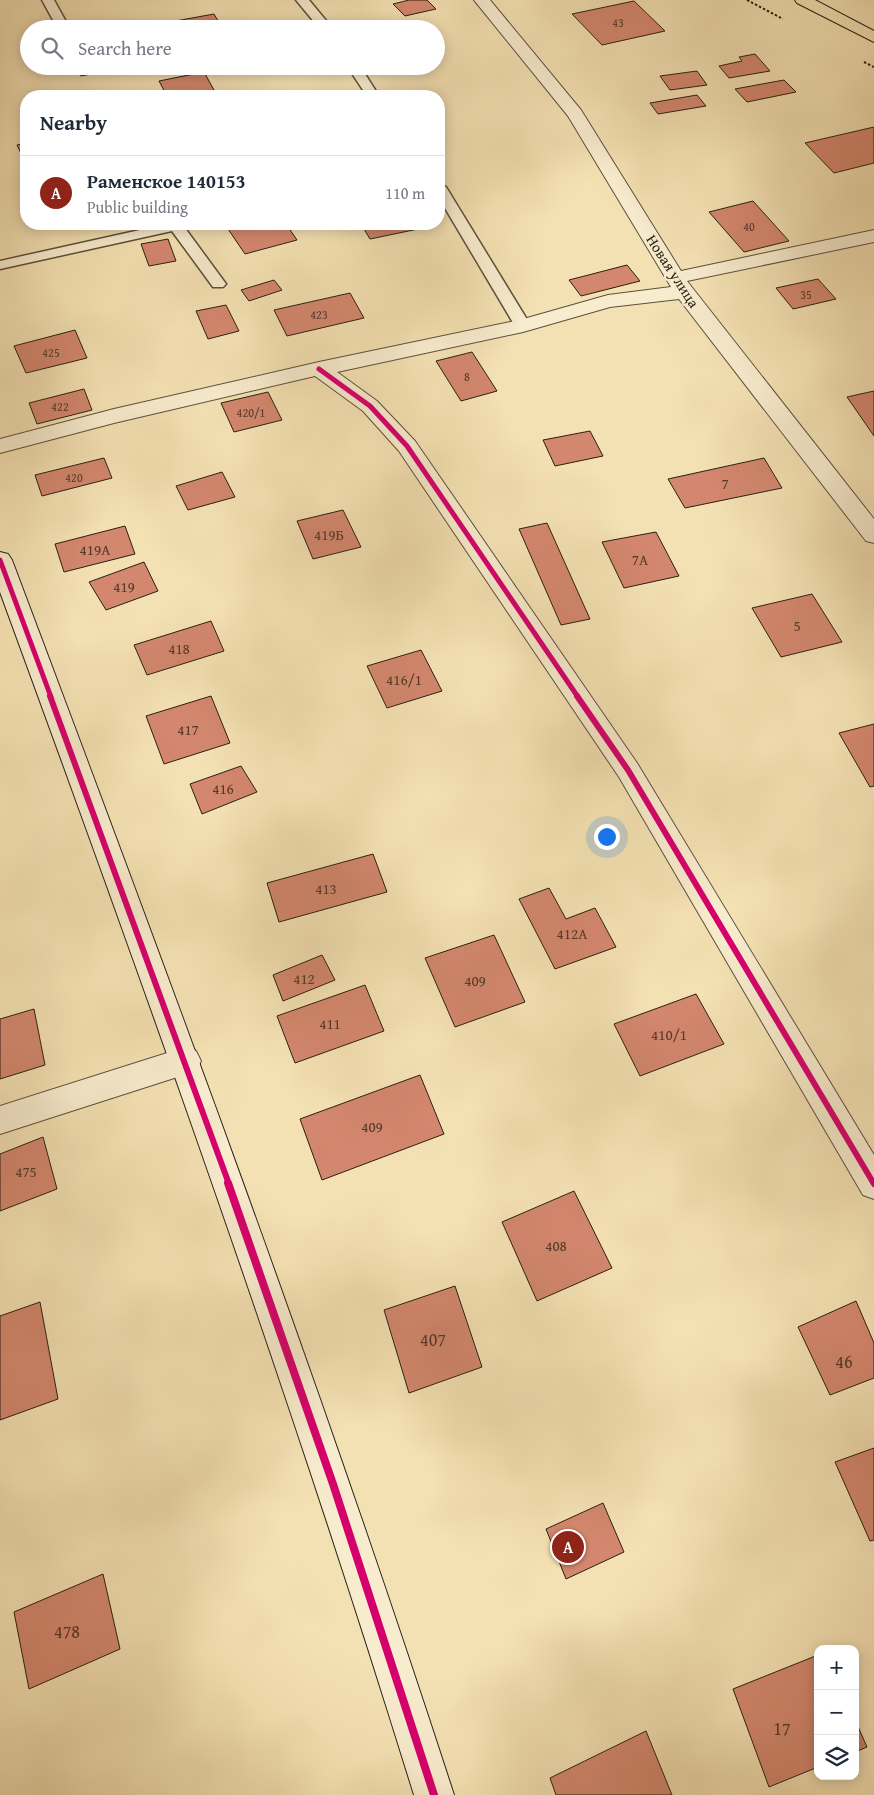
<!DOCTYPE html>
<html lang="en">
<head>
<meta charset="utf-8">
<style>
	body { margin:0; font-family:"Gentium Book Plus",serif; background:#f6f6f7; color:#1f2937 }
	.controls { position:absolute; right:15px; bottom:15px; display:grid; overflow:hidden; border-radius:10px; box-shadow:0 2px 12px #0003 }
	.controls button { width:45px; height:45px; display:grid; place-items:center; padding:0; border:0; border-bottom:1px solid #e0e1e3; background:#fff; color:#1f2937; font:25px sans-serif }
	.you { position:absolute; left:606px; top:836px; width:18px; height:18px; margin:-12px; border:4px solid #fff; border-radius:50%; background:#1a73e8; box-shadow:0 0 0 8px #1a73e833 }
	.badge { display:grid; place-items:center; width:32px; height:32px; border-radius:50%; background:#8f2418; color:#fff; font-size:16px; font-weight:700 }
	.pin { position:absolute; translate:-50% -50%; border:2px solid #fff; box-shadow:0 1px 5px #0006 }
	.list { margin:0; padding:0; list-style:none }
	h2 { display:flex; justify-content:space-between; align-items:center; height:65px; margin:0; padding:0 20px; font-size:21px }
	h2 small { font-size:16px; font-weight:400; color:#747a83 }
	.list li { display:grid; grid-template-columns:32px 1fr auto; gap:15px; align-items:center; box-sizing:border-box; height:75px; padding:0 20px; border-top:1px solid #e0e1e3 }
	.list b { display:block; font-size:19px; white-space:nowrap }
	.list p { margin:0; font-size:16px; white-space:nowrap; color:#747a83 }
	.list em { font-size:16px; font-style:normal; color:#747a83 }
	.icon { flex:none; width:28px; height:28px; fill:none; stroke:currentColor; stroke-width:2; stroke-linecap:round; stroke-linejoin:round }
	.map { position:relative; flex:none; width:874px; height:1795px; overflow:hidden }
	.search { position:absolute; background:#fff; box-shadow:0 2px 12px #0003; left:20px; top:20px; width:425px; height:55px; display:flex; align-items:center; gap:12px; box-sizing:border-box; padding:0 18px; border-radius:28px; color:#747a83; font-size:19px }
	.panel { position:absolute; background:#fff; box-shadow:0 2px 12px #0003; left:20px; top:90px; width:425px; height:140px; border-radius:20px }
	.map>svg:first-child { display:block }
	.building { fill:#d3876e; stroke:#291f13 }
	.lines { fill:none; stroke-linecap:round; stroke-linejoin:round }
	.lane-casing { stroke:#5c503b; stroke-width:3 }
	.street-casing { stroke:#5c503b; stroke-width:2 }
	.secondary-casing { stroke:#291f13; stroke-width:2 }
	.primary-casing { stroke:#291f13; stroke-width:2 }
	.path { stroke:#291f13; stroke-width:2; stroke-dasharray:2.5 2; stroke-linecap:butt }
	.lane { fill:#f8ecce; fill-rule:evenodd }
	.street { fill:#f8ecce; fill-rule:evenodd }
	.secondary { fill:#f8ecce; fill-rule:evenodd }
	.primary { fill:#f4e1b3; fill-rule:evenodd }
	.cycleway-far2-casing { stroke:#f8ecce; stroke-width:8 }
	.cycleway-far1-casing { stroke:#f8ecce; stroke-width:9 }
	.cycleway-casing { stroke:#f8ecce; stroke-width:11 }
	.cycleway-far2 { stroke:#d6006c; stroke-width:5 }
	.cycleway-far1 { stroke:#d6006c; stroke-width:6 }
	.cycleway { stroke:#d6006c; stroke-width:8 }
	.labels { text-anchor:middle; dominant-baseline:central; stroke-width:4.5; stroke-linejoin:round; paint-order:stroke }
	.far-number-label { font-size:12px; fill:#54392a }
	.far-street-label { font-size:15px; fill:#291f13; stroke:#f8ecce }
	.number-label { font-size:15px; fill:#54392a }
	.near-number-label { font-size:18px; fill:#54392a }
</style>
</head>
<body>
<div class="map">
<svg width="874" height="1795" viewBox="0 0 874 1795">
	<rect width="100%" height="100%" fill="#f4e1b3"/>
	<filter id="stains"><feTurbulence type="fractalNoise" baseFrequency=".004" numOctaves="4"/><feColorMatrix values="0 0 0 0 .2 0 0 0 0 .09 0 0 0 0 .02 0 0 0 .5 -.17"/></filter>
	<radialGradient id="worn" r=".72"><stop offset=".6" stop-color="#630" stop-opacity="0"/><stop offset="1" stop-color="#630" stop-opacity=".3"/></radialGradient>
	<path class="building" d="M 409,0 L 427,0 L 436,9 L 405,16 L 393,4 Z
		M 634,1 L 665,31 L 602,45 L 572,14 Z
		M 214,14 L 223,29 L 174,29 L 170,22 Z
		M 755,54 L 770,71 L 729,78 L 719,66 L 742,61 L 739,57 Z
		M 76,66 L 124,66 L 124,67 L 81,76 Z
		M 697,71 L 707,85 L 670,90 L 660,76 Z
		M 204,72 L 214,90 L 185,96 L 167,96 L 159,81 Z
		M 784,80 L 796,92 L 747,102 L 735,89 Z
		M 697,95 L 706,106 L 658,114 L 650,103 Z
		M 874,127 L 874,163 L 834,173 L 805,143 Z
		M 26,143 L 26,164 L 17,145 Z
		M 753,201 L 789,241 L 744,252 L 709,212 Z
		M 247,224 L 286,224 L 297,240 L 245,254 L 228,229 Z
		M 361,224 L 421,224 L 423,228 L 370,239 Z
		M 168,239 L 176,261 L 149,266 L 141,244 Z
		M 627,265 L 640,281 L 581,296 L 569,280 Z
		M 818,279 L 836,299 L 793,309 L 776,288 Z
		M 274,280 L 282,290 L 249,301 L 241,290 Z
		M 350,293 L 364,318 L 287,336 L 274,310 Z
		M 226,305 L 239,331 L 208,339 L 196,311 Z
		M 75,330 L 87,358 L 26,373 L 14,346 Z
		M 472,352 L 497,391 L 461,401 L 436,361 Z
		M 84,389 L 92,410 L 37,424 L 29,403 Z
		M 874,391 L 874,436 L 847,397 Z
		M 268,392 L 282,420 L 234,432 L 221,403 Z
		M 590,431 L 603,456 L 555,466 L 543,440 Z
		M 104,458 L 112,478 L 42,496 L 35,475 Z
		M 764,458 L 782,488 L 685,508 L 668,479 Z
		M 222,472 L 235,497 L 188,510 L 176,486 Z
		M 343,510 L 361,547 L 313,559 L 297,521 Z
		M 547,523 L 590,619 L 561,625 L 519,529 Z
		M 125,526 L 135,554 L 64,572 L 55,544 Z
		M 656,532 L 679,576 L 624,588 L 602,542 Z
		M 144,562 L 158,591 L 106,610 L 89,582 Z
		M 812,594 L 842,642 L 781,657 L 752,608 Z
		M 211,621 L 224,651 L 147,675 L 134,645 Z
		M 421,650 L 442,691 L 387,708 L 367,666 Z
		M 211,696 L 230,743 L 164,764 L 146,716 Z
		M 874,724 L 874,786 L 870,787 L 839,733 Z
		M 241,766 L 257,792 L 202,814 L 190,784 Z
		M 373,854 L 387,892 L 279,922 L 267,883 Z
		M 549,888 L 566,919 L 595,908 L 616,947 L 555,969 L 519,899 Z
		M 494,935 L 525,1002 L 455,1027 L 425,958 Z
		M 322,955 L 335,980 L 283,1001 L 273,975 Z
		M 365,985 L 384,1031 L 295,1063 L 277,1016 Z
		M 696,994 L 724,1044 L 640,1076 L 614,1024 Z
		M 34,1009 L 45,1065 L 0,1079 L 0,1019 Z
		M 420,1075 L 444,1134 L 322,1180 L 300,1119 Z
		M 43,1137 L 57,1189 L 0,1211 L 0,1154 Z
		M 574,1191 L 612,1268 L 537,1301 L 502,1222 Z
		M 455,1286 L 482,1367 L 409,1393 L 384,1310 Z
		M 856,1301 L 874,1343 L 874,1378 L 830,1395 L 798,1327 Z
		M 40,1302 L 58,1399 L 0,1420 L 0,1316 Z
		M 874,1448 L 874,1540 L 870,1541 L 835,1462 Z
		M 603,1503 L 624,1552 L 566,1579 L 546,1529 Z
		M 103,1574 L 120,1649 L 29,1689 L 14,1612 Z
		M 818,1655 L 818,1767 L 769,1787 L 733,1689 Z
		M 855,1720 L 867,1747 L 855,1752 Z
		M 646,1731 L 672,1795 L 556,1795 L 550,1778 Z"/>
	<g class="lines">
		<g class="lane-casing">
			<path id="lane" d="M 42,0 L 54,0 L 70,29 L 58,29 Z
				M 296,0 L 309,0 L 333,29 L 320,29 Z
				M 347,66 L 360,66 L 379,96 L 367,96 Z
				M 439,183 L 446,187 L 531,326 L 528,329 L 518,329 L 515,326 L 439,198 Z
				M 167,224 L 182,224 L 226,284 L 223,287 L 213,287 L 172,231 L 0,269 L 0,261 Z"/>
		</g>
		<g class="street-casing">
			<path id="street" d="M 474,0 L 490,0 L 581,110 L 681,271 L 874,230 L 874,242 L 687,281 L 874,519 L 874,543 L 866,541 L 679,299 L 610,307 L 523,332 L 337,372 L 377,401 L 415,441 L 637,763 L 874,1155 L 874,1199 L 863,1195 L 619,777 L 399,451 L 363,411 L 315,376 L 114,423 L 0,453 L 0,439 L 114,409 L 319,362 L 520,320 L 608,295 L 671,287 L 568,116 Z
				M 186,1047 L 196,1051 L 201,1061 L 196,1071 L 0,1134 L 0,1106 Z"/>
		</g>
		<g class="secondary-casing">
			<path id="secondary" d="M 0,552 L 8,554 L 12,560 C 166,969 319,1379 454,1795 L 414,1795 C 289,1390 146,990 0,592 Z"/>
		</g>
		<g class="primary-casing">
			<path id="primary" d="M 795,0 L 815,0 L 874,31 L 874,42 L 797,3 Z"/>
		</g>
		<path class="path" d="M 747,0 L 783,19
			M 864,62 L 874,67"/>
		<use href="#lane" class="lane"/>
		<use href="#street" class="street"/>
		<use href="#secondary" class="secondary"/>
		<use href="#primary" class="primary"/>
		<g class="cycleway-far2-casing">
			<path id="cycleway-far2" d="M 319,369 L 370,406 L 407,446 L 578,697
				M 0,560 L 51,697"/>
		</g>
		<g class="cycleway-far1-casing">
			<path id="cycleway-far1" d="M 50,696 L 229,1184
				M 577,696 L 628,770 L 874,1184"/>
		</g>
		<g class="cycleway-casing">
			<path id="cycleway" d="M 228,1183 L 333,1484 L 434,1795"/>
		</g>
		<use href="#cycleway-far2" class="cycleway-far2"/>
		<use href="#cycleway-far1" class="cycleway-far1"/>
		<use href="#cycleway" class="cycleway"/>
	</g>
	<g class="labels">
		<g class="far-number-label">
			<text x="618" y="22">43</text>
			<text x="749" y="226">40</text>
			<text x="806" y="294">35</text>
			<text x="319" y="314">423</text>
			<text x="51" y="352">425</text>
			<text x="467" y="376">8</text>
			<text x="60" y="406">422</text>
			<text x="251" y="412">420/1</text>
			<text x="74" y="477">420</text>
		</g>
		<g class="far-street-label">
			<text transform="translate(673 271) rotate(57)">Новая улица</text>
		</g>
		<g class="number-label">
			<text x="725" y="483">7</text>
			<text x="329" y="534">419Б</text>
			<text x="95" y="549">419А</text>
			<text x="640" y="559">7А</text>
			<text x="124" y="586">419</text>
			<text x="797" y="625">5</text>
			<text x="179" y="648">418</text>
			<text x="404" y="679">416/1</text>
			<text x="188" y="729">417</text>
			<text x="223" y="788">416</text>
			<text x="326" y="888">413</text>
			<text x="572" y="933">412А</text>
			<text x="304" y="978">412</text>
			<text x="475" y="980">409</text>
			<text x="330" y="1023">411</text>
			<text x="669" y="1034">410/1</text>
			<text x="372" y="1126">409</text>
			<text x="26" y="1171">475</text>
			<text x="556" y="1245">408</text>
		</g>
		<g class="near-number-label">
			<text x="433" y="1339">407</text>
			<text x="844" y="1361">46</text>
			<text x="67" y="1631">478</text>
			<text x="782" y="1728">17</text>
		</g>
	</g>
	<rect width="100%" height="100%" filter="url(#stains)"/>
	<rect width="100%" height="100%" fill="url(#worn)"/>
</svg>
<div class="controls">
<button>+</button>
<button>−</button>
<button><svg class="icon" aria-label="layers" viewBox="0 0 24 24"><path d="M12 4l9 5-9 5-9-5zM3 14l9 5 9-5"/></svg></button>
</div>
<div class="you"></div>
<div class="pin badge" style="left:568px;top:1547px">A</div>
<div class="search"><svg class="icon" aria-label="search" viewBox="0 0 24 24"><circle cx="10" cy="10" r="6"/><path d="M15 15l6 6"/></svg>Search here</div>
<section class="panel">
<h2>Nearby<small></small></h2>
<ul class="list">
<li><span class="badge">A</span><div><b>Раменское 140153</b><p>Public building</p></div><em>110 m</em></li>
</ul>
</section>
</div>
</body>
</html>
